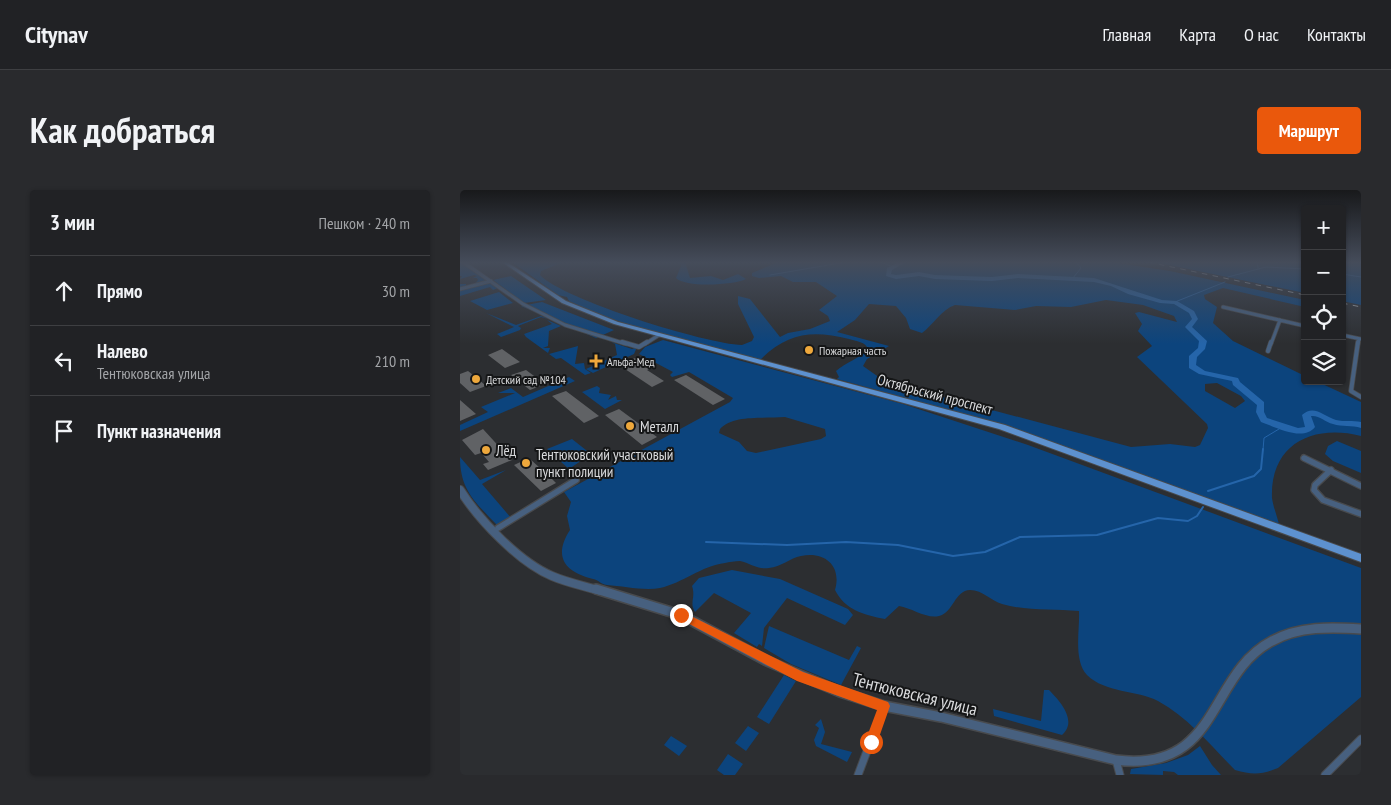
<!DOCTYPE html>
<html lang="ru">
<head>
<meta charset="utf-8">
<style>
	body { margin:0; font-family:"PT Sans Narrow",sans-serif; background:#292a2d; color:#f1f3f6 }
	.controls { position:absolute; right:15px; top:15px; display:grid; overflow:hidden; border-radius:5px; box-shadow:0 1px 4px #0004 }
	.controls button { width:45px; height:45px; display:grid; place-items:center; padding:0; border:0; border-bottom:1px solid #3e3f42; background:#212225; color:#f1f3f6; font:25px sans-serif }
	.stop { position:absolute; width:15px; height:15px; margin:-11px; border:4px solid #ea580c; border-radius:50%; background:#fff }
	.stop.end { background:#ea580c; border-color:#fff; box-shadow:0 1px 5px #0008 }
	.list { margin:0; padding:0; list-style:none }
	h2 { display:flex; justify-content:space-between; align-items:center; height:65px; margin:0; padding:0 20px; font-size:21px }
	h2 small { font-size:16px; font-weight:400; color:#a2a4a7 }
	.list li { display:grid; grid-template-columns:32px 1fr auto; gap:15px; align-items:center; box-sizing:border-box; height:70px; padding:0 20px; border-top:1px solid #3e3f42 }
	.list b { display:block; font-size:19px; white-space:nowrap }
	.list p { margin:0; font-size:16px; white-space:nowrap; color:#a2a4a7 }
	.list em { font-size:16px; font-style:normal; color:#a2a4a7 }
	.icon { flex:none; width:28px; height:28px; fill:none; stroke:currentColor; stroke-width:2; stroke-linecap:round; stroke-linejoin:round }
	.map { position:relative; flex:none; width:901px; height:585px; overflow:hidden; border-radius:5px }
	header { display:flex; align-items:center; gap:30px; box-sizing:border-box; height:70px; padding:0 25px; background:#212225; border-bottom:1px solid #3e3f42 }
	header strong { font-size:24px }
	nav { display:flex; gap:28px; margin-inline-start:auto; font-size:18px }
	.intro { display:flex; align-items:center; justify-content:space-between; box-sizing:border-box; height:120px; padding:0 30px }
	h1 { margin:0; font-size:35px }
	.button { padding:12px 22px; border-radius:5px; background:#ea580c; color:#fff; font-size:18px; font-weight:700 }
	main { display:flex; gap:30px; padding:0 30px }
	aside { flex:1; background:#212225; border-radius:5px; box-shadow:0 1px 4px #0004 }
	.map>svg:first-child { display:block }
	.green { fill:#0c447d; fill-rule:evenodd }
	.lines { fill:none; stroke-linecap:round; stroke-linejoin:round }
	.stream-far1 { stroke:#2565aa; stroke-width:1 }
	.stream { stroke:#2565aa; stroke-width:2 }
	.river { fill:#2565aa; fill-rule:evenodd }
	.building { fill:#606265 }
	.minor-far3-casing { stroke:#484a4d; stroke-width:4.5 }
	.minor-far2-casing { stroke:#484a4d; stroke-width:5.5 }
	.minor-far1-casing { stroke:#484a4d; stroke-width:8 }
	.minor-casing { stroke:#484a4d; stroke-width:9 }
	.tertiary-far1-casing { stroke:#484a4d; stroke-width:10 }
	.tertiary-casing { stroke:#484a4d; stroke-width:12 }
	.primary-casing { stroke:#484a4d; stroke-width:2 }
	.minor-far3 { stroke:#47607f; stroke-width:3 }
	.minor-far2 { stroke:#47607f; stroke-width:4 }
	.minor-far1 { stroke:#47607f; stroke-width:5.5 }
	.minor { stroke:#47607f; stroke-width:7 }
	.tertiary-far1 { stroke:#47607f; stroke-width:8 }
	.tertiary { stroke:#47607f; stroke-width:9 }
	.primary { fill:#5d91cf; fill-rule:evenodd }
	.rail { stroke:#a1a3a5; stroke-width:1; stroke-dasharray:5.5 5.5; stroke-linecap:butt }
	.route { fill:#ea580c }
	.poi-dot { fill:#eea83c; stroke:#151617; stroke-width:2 }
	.labels { text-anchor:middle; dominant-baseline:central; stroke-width:4; stroke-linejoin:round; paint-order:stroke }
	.far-poi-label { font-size:12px; fill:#dadbdd; stroke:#151617; text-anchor:start }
	.street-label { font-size:15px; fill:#dadbdd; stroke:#151617 }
	.poi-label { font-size:15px; fill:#dadbdd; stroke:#151617; text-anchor:start }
	.near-street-label { font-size:18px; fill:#dadbdd; stroke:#151617 }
</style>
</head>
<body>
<header>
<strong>Citynav</strong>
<nav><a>Главная</a><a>Карта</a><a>О нас</a><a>Контакты</a></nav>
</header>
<div class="intro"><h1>Как добраться</h1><a class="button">Маршрут</a></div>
<main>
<aside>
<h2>3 мин<small>Пешком · 240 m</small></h2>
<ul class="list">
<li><svg class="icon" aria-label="ahead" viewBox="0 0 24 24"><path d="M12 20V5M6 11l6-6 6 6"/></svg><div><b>Прямо</b></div><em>30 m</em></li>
<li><svg class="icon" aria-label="left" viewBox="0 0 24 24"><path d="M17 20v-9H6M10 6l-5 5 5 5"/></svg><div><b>Налево</b><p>Тентюковская улица</p></div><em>210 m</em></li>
<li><svg class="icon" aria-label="arrive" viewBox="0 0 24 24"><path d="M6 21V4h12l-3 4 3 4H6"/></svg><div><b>Пункт назначения</b></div></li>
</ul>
</aside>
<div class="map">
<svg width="901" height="585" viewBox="0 0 901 585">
	<rect width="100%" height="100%" fill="#2c2e31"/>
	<path class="green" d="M 0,72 L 38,98 L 33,100 L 30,97 L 0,106 L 0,94 L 6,94 L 6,97 L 15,94 L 18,90 L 17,88 L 13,88 L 17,86 L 14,85 L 0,89 L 2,86 L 0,86 Z
		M 52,72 L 103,72 L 81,81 L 80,85 C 104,110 246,154 282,155 L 292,151 L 294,147 L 278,114 L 278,106 L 290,109 L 320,147 L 328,143 L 350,139 L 370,131 L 368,126 L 359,120 L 377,106 L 356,92 L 333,92 L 321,86 L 299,88 L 292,86 L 292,83 L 318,72 L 650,72 L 710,81 L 845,110 L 845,117 L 763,98 L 744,105 L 745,109 L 757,117 L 753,133 L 773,151 L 845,186 L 845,191 L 856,191 L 901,212 L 901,246 C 854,234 810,253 812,308 C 813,316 817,326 819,334 L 551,237 L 377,189 L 379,187 L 376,181 C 386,172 399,169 408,159 C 406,152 396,151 389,149 C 353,140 328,142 300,170 C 236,153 169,140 109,111 L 107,107 L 98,105 ZM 646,110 L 683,115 L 714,126 L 717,132 L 679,122 L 675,123 L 682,134 L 678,141 L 692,156 L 677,167 L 747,234 L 748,238 L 740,255 L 735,257 L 710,254 L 671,257 L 442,196 L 420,188 L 403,176 L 407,169 L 429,156 L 377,142 L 395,130 L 409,114 L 436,116 L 446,128 L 450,139 L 462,143 C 473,135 482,119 495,115 L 555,120 L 576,116 L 611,117 ZM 757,193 L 781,206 L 785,211 L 775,218 L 745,201 L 745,194 Z
		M 219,72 L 225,72 L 230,88 L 251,86 L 263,90 L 278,84 L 286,89 C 274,95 226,98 216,88 L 221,76 Z
		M 695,72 L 845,72 L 845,103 Z
		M 882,72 L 901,72 L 901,115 L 882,111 Z
		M 51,86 L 86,110 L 64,113 L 33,90 Z
		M 39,102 L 53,113 L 27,120 L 10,111 Z
		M 82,112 L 154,140 L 136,148 L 61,116 Z
		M 26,123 L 56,135 L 81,126 L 88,129 L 81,127 L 58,136 L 61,138 L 60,140 L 41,147 L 37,144 L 54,137 Z
		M 87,130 L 101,136 L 89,141 L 88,156 L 83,158 L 90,158 L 88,163 L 66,147 L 64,144 L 92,134 Z
		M 203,150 L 443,214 L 568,255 L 901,378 L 901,507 L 818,578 C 801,585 792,585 775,580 C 751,556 729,528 698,511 C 677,500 645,503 627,485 C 613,470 620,439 619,421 C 593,419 566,421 542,414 C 531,411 523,400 510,400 C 495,400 493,423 479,426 C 466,429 452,418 439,416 L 425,429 C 404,425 385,420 375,400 C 382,376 365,361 341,366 C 330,368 321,377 309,378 C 298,380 290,373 280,371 C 275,371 269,372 265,373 C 241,376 223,393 200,398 C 184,401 163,396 147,395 C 140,394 139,390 133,389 C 104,382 93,366 110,340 L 107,326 L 111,312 L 104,302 L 270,212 L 273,208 L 229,182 L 212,187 L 210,185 L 213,182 L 179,164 L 185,157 ZM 325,227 L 365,239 L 366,246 L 361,249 L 296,263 L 287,261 L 279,252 L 259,243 L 260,239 C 273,224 305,229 325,227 Z
		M 151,152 L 172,159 L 177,157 L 174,164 L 133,183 L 126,179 L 157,165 L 155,154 Z
		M 118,156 L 115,174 L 124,173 L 125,179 L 131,183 L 125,185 L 101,168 L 96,169 L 89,164 Z
		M 109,187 L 115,191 L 0,241 L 0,235 L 28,222 L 21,217 L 55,203 L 38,203 L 51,198 L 63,207 Z
		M 137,196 L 140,198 L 139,203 L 151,205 L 148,210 L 156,206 L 157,210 L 162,210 L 145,219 L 122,202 Z
		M 112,249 L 131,264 L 109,279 L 100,271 L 101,268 L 96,267 L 87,259 Z
		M 877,251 L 901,261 L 901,283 L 873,271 L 865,264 L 868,256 Z
		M 0,267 L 20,290 L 46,280 L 22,294 L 52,329 L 37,335 C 15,312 0,300 0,267 Z
		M 272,380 L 320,389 L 388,419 L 393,425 L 385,435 L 327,408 L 304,438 L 302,456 L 299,454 L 297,457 L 274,443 L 291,423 L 254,403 L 235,422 C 229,413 236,407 232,396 L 239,388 Z
		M 309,436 L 389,470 L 397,456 L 401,458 L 381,495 L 331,474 L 304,458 Z
		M 324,485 L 336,491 L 309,534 L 297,527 Z
		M 584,500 L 589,500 C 600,511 618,531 602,545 L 534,526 L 533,519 L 581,531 Z
		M 361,529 L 365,542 L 361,554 L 392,562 L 387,572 L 356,556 L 354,550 L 359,538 L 355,535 Z
		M 288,536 L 299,543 L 286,561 L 275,553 Z
		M 211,546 L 227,556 L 219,566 L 204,555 Z
		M 740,556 L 752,575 L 761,585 L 718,585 L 714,582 L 703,581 L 703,585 L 670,584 L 671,579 L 706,573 L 728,565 Z
		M 268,564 L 283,574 L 275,585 L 264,585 L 257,580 Z"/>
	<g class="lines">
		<path class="stream-far1" d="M 421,72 L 433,77
			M 797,72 L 798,78
			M 882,84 L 901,87
			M 310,85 L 386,72
			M 768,87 L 806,77 L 845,79
			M 613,88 L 621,78 L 616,72
			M 715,112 L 765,92
			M 803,260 L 804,248 L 824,236"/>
		<path class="stream" d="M 748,301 L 794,286 L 801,279 L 803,259
			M 246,352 L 327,355 L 386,352 L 438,355 L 493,366 L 525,362 L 560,347 L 637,345 L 698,328 L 728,331 L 737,326 L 743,317"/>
		<path class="river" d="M 439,72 L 446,72 L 432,80 L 431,84 L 436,85 L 459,82 L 475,85 L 532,87 L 558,84 L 634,88 L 702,110 L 717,111 L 734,121 L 738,129 L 732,137 L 747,151 L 745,159 L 737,167 L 736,175 L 745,181 L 778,188 L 780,192 L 804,212 L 804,222 L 807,228 L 838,238 L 845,237 L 842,225 C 854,214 863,226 876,230 C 884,232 893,230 901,232 L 901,238 C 892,235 882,237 873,234 C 865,232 859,225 851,226 L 855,237 C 843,252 816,237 801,232 L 796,222 L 797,215 L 773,195 L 772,191 L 739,184 L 729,178 L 729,166 L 738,158 L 739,151 L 725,137 L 732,129 L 729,123 L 714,114 L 700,113 L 668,104 L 651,96 L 634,92 L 558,88 L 532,91 L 475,89 L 459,86 L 436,89 L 426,86 L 427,78 Z"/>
	</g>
	<path class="building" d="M 42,159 L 60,172 L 45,178 L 28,165 Z
		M 175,168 L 192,178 L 187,180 L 204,191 L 192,197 L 159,175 Z
		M 66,180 L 85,194 L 70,200 L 51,185 Z
		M 8,181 L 17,188 L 26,196 L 10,202 L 0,193 L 0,184 Z
		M 226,185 L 265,209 L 253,215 L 214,190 Z
		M 106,201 L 139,226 L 124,233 L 92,206 Z
		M 0,210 L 16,224 L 0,231 Z
		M 159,219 L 197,247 L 182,255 L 145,225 Z
		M 23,239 L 44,262 L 52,270 L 28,280 L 23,274 L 29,272 L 23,265 L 21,263 L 15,265 L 2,250 Z
		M 69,268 L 92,289 L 96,293 L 81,301 L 54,275 Z"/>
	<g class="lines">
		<g class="minor-far3-casing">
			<path id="minor-far3" d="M 3,72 L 63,114 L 105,135 L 166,154
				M 0,99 L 31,91
				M 763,117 L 845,136
				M 882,145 L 901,149
				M 185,154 L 199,145
				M 811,154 L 820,130
				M 898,154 L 899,149"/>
		</g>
		<g class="minor-far2-casing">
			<path id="minor-far2" d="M 162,152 L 179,157 L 187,152
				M 898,152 L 891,201 L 901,207
				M 808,161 L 811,152"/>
		</g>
		<g class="minor-far1-casing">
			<path id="minor-far1" d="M 844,268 L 901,296
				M 871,280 L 855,295 L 854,300 L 863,310 L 901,324
				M 38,338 L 116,290"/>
		</g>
		<g class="minor-casing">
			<path id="minor" d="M 656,570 L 660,585
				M 398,585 L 424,516
				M 865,585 L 901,549"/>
		</g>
		<g class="tertiary-far1-casing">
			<path id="tertiary-far1" d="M 0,300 C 19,330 59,372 92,386 C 108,393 125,396 141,401"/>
		</g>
		<g class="tertiary-casing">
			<path id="tertiary" d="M 136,399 L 221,425 L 307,471 L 380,502 L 424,516 L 481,527 L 656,570 C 761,583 747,485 812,451 C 839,436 871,437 901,439"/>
		</g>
		<g class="primary-casing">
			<path id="primary" d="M 42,72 L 47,72 L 106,111 L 158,132 L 545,235 L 901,364 L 901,372 L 539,239 L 154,134 L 102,113 Z"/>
		</g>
		<use href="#minor-far3" class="minor-far3"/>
		<use href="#minor-far2" class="minor-far2"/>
		<use href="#minor-far1" class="minor-far1"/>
		<use href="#minor" class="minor"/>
		<use href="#tertiary-far1" class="tertiary-far1"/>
		<use href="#tertiary" class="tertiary"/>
		<use href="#primary" class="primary"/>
		<path class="rail" d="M 688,72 L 845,105
			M 882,113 L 901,117"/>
	</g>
	<linearGradient id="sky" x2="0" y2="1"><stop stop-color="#18191b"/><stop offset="0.47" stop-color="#454c5a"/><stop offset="1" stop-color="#454c5a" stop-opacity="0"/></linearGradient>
	<rect width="901" height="154" fill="url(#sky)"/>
	<path class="route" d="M 221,421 L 343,482 L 428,512 L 430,516 L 416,556 L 411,558 L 407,556 L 405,552 L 417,520 L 337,491 L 218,428 L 216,425 Z"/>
	<g class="poi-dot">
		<circle cx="349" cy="160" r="5"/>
		<path d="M133.5 163.5h5v5h5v5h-5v5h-5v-5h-5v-5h5z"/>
		<circle cx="16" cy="189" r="5"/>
		<circle cx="170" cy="236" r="5"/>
		<circle cx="26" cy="260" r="5"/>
		<circle cx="66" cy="273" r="5"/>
	</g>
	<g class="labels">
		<g class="far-poi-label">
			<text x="359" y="160">Пожарная часть</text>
			<text x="147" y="171">Альфа-Мед</text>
			<text x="26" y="189">Детский сад №104</text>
		</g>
		<g class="street-label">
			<text transform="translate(475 204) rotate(15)">Октябрьский проспект</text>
		</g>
		<g class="poi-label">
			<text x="180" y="236">Металл</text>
			<text x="36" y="260">Лёд</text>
			<text x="76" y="264">Тентюковский участковый<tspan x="76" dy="17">пункт полиции</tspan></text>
		</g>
		<g class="near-street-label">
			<text transform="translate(455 504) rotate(14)">Тентюковская улица</text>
		</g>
	</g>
</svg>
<div class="controls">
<button>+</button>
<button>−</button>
<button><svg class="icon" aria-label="locate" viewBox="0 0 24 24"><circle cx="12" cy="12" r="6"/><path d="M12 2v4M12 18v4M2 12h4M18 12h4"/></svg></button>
<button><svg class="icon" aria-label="layers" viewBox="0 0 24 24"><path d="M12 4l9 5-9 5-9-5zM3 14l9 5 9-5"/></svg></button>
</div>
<div class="stop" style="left:411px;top:552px"></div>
<div class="stop end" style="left:221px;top:425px"></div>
</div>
</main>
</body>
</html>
